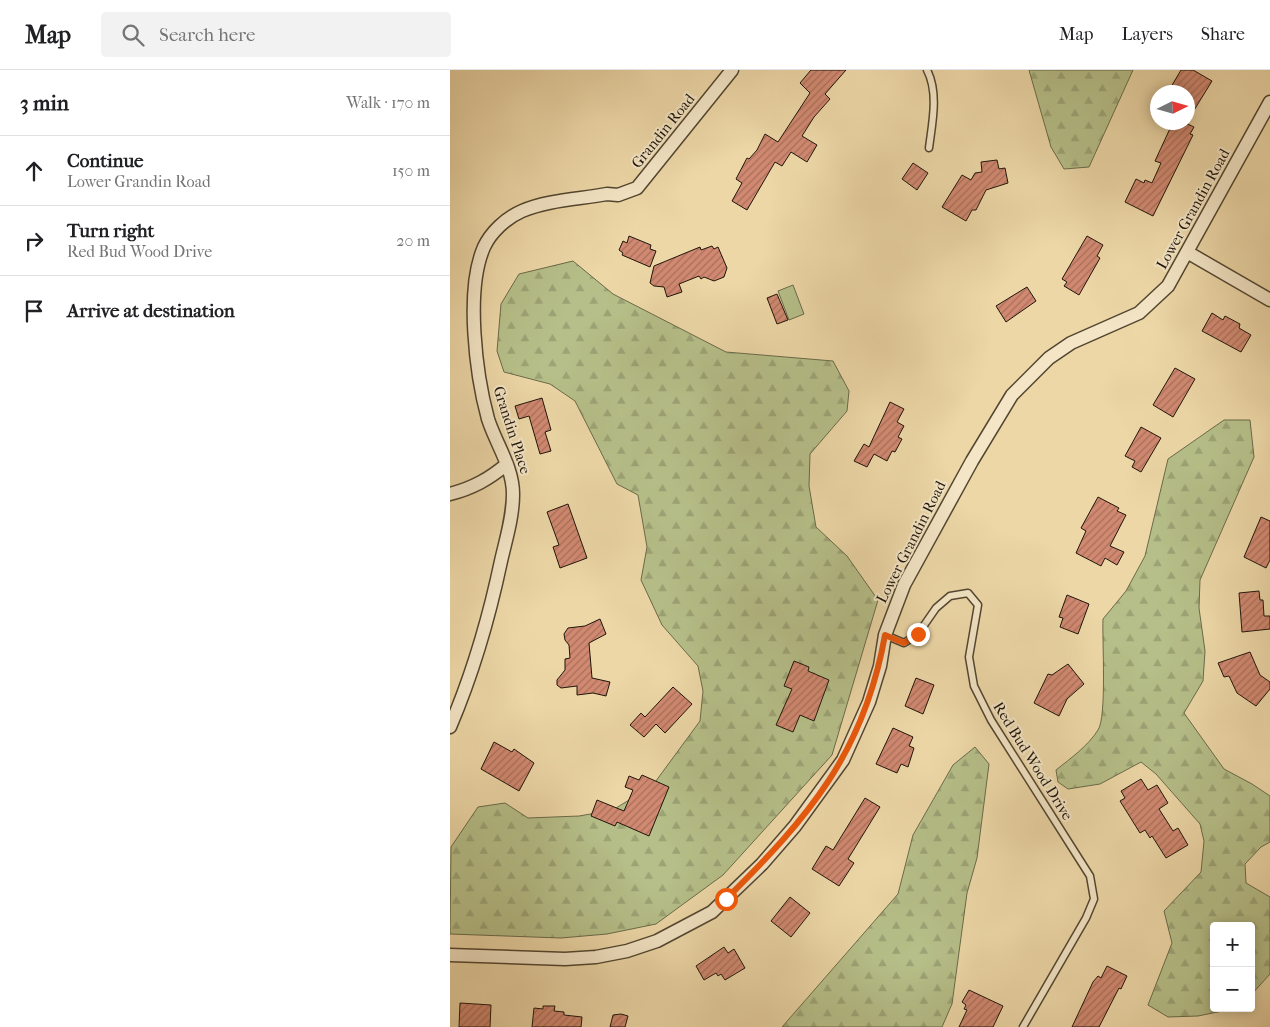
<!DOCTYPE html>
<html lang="en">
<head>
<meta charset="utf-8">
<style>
	body { margin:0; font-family:"IM FELL French Canon",serif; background:#f2f2f2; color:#202124 }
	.controls { position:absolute; right:15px; bottom:15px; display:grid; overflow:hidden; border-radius:5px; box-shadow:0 2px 12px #0003 }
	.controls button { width:45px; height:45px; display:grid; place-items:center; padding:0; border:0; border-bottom:1px solid #e0e0e0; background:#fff; color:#202124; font:25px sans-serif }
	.compass { position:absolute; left:700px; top:15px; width:45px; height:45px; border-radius:50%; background:#fff; box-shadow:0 2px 12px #0003; rotate:85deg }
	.stop { position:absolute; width:15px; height:15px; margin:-11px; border:4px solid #ea580c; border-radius:50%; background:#fff }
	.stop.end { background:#ea580c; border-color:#fff; box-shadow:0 1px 5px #0008 }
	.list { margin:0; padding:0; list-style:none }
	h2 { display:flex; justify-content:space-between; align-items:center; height:65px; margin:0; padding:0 20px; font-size:21px }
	h2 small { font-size:16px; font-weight:400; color:#757577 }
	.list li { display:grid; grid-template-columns:32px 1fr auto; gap:15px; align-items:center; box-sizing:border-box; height:70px; padding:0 20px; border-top:1px solid #e0e0e0 }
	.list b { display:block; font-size:19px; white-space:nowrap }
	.list p { margin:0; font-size:16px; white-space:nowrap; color:#757577 }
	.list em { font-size:16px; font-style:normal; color:#757577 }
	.icon { flex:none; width:28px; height:28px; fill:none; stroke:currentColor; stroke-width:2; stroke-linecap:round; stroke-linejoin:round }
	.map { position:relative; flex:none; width:820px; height:957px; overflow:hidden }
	header { display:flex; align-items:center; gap:30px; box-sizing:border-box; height:70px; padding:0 25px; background:#fff; border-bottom:1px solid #e0e0e0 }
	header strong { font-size:24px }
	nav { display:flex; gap:28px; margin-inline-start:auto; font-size:18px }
	.search { width:350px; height:45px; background:#f2f2f2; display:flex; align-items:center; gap:12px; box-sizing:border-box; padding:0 18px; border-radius:5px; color:#757577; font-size:19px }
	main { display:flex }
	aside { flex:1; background:#fff }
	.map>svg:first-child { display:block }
	.forest { fill:url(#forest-firs); stroke:#6a6a49 }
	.pitch { fill:#b6bf89; stroke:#6a6a49 }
	.building { fill:url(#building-hatch); stroke:#1f1509 }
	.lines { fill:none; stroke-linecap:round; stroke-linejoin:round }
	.service-casing { stroke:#524630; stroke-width:9 }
	.minor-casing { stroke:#524630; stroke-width:15 }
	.service { stroke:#f3e5c6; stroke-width:6 }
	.minor { stroke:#f3e5c6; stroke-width:12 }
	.route { stroke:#ea580c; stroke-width:6 }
	.labels { text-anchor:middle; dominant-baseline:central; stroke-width:4; stroke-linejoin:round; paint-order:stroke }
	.street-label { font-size:15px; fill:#1f1509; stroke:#f3e5c6 }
</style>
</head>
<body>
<header>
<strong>Map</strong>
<div class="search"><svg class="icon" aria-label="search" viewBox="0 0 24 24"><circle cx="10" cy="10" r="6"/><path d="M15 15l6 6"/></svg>Search here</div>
<nav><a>Map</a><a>Layers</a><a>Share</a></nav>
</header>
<main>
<aside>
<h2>3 min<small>Walk · 170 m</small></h2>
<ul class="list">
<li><svg class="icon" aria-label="ahead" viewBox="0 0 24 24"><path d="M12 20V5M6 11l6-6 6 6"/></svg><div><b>Continue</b><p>Lower Grandin Road</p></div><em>150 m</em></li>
<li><svg class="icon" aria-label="right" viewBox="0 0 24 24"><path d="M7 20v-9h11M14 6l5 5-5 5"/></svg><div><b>Turn right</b><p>Red Bud Wood Drive</p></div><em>20 m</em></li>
<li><svg class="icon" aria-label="arrive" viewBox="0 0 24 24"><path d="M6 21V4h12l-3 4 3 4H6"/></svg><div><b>Arrive at destination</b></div></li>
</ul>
</aside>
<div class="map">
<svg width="820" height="957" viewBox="0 0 820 957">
	<defs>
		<pattern id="forest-firs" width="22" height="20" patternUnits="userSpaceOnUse" patternTransform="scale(1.25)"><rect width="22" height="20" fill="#b6bf89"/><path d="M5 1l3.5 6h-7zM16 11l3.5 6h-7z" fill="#9ca375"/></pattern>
		<pattern id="building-hatch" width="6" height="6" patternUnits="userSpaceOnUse" patternTransform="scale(1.25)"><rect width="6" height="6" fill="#d18971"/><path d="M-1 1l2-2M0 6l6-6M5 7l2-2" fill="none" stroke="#a96f5b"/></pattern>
	</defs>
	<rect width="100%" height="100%" fill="#edd7a7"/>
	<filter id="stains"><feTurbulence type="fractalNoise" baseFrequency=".004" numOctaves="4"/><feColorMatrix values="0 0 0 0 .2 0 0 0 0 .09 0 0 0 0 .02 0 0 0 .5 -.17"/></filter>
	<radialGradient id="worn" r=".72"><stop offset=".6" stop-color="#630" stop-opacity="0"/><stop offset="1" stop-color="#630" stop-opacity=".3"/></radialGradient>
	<path class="forest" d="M 579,0 L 683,0 L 639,97 L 614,99 L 601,77 Z
		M 123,191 L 163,224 L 276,282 L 383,291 L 399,321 L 397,341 L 360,384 L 359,416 L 366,457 L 397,486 L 428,530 L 382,685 L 273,805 L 206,854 L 157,864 L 111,868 L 0,864 L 1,777 L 28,737 L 55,733 L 78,748 L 129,746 L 163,740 L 203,715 L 250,651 L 253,621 L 248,596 L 212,555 L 191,510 L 197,477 L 188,425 L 167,414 L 125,331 L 100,314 L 54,302 L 47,281 L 51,234 L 69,204 Z
		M 774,350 L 800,350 L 804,387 L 750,510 L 749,538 L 755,581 L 753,611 L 734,643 L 774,699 L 802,714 L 820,726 L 820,772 L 811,777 L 795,794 L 796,813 L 820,827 L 820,904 L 801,925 L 801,856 L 764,856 L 764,938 L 787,938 L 748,946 L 718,947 L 698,935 L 722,873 L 714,841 L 751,802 L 754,771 L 750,754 L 706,704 L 691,692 L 650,714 L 618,719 L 608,712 L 606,700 C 621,688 638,676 648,660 C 657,647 652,569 653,549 L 676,521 L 695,486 L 718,389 Z
		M 525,677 L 539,694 L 527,788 L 517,823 L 502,934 L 492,957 L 332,957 L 448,824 L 463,765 L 503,695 Z"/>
	<path class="pitch" d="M 343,215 L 354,244 L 339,250 L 328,221 Z"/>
	<path class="building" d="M 361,0 L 396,0 L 375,24 L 380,29 L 364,47 L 352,66 L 367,75 L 357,92 L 341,82 L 332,96 L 325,92 L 297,140 L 282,131 L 292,113 L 286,109 L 297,88 L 299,89 L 307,80 L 315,64 L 328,72 L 360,23 L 350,13 Z
		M 731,0 L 743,0 L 762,11 L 738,50 L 738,22 L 718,22 Z
		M 723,52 L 733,52 L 744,57 L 740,64 L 743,65 L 703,146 L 675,132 L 686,109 L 694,113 L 695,110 L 702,113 L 711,93 L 705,91 Z
		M 547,90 L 549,99 L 555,98 L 558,113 L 536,120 L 526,140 L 522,140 L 516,151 L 492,137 L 512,105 L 521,110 L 525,103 L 532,102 L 531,92 Z
		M 463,93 L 478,103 L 467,120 L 452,109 Z
		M 179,166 L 201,175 L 200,179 L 206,181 L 200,197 L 172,185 L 173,183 L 169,180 L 173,171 L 177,173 Z
		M 637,166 L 653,175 L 647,186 L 650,188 L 629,225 L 614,216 L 617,212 L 612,209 Z
		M 262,176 L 264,179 L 268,177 L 277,198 L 274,207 L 264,211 L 254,207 L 251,209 L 249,206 L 229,214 L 232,222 L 217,227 L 214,217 L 204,216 L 200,213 L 204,196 L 250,177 L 251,180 Z
		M 577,217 L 586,231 L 556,252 L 546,236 Z
		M 327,224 L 338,250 L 327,254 L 317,228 Z
		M 762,243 L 773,250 L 775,246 L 790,254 L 789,258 L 801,265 L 791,282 L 752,261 Z
		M 725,298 L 745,309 L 723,347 L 703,335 Z
		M 92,328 L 101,360 L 95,362 L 101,381 L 90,384 L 79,346 L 69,349 L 65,336 Z
		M 440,332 L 454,339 L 447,352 L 454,356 L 448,367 L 452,369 L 445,382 L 442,381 L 437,391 L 424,384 L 417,397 L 404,391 L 414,374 L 419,377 Z
		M 691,357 L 711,368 L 691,402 L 682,397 L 685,391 L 675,386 Z
		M 648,427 L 669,438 L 667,441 L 676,445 L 660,476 L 674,482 L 667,495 L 655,488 L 651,496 L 626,483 L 636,461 L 631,458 Z
		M 118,434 L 137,488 L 110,498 L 103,477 L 109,475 L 97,442 Z
		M 811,447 L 820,451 L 820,490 L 816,498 L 794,487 Z
		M 809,521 L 810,530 L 813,530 L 814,546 L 820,546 L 820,559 L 792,562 L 789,523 Z
		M 617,525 L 639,534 L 628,564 L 610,557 L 613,548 L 609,547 Z
		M 150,549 L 156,564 L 139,573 L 142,608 L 160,612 L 156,626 L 143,623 L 127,625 L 127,616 L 111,618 L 107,615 L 107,610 L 115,600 L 115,589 L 120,588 L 119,575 L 115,570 L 114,564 L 118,558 L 135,556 Z
		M 800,582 L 810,605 L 820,612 L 820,619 L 806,636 L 787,623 L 779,606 L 774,607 L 768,593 Z
		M 344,591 L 359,597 L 358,601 L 379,610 L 364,651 L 350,645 L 343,662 L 326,655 L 342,619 L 334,616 Z
		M 618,594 L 634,614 L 617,629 L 609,646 L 584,633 L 598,604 L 602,605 Z
		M 466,608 L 484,615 L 473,644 L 455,636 Z
		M 223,617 L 242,634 L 215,663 L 206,654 L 194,667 L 180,655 L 191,643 L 195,647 Z
		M 443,658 L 463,667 L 459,676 L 464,678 L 458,697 L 451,694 L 447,703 L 426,694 Z
		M 44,672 L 62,682 L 64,679 L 84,693 L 69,721 L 31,699 Z
		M 192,705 L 219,717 L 199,766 L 167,752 L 165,756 L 141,746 L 147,730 L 174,741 L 183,720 L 175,717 L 179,706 L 189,710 Z
		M 691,709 L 698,720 L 707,715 L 718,733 L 709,739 L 723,761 L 728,758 L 738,775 L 716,788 L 702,766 L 700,768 L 695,760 L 690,763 L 670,731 L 675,728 L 671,721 Z
		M 415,728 L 430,737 L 398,789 L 404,793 L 389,816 L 362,799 L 376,776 L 383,780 Z
		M 340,827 L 360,843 L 341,867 L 321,851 Z
		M 274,877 L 278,883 L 284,879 L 295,898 L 275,910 L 271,904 L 268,906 L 266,903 L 254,910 L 246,896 Z
		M 657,896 L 677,906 L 671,919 L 669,918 L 649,957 L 622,957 L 643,912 L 648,906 L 651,908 Z
		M 519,920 L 553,936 L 543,957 L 509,957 L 517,940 L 514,939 L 516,935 L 512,932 Z
		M 10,933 L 41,935 L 40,957 L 9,957 Z
		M 93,936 L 105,936 L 104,941 L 114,942 L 114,945 L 132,947 L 131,957 L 82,957 L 84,938 L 93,939 Z
		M 171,944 L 178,946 L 175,957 L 160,957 L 163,945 Z"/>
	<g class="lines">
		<g class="service-casing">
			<path id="service" d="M 477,0 C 489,23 482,54 479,78
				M 435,565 L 454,573 L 468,564 L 486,538 L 500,526 L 518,523 L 528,535 L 519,587 L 524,616 L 541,650 L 640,806 L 644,829 L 636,848 L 573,957"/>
		</g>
		<g class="minor-casing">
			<path id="minor" d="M 737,182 L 820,230
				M 0,424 C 23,418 39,409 57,394
				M 0,657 C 23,603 39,548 51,491 C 56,469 63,447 63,424 C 63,397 46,374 38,349 C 26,305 15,220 34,177 C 41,162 56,148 72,141 C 97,130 130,129 157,124 L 168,125 L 187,118 L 282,0
				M 0,885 L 115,889 L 146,887 L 177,881 L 207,871 L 262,842 L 312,794 L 345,756 L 393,690 L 419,632 L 430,596 L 435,565 L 454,515 L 522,391 L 562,325 L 599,288 L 621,273 L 689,243 L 718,216 L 820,32"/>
		</g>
		<use href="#service" class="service"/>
		<use href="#minor" class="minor"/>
	</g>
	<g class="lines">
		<path class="route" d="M 276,829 C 359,747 414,683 435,565 L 454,573 L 468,564"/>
	</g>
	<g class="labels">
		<g class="street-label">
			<text transform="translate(213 61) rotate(-51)">Grandin Road</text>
			<text transform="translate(743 139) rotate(-61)">Lower Grandin Road</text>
			<text transform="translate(62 360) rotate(72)">Grandin Place</text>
			<text transform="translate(461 472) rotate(-63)">Lower Grandin Road</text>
			<text transform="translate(583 691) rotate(58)">Red Bud Wood Drive</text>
		</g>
	</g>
	<rect width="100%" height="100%" filter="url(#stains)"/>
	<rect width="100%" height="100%" fill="url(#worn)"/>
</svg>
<div class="controls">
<button>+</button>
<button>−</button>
</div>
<svg class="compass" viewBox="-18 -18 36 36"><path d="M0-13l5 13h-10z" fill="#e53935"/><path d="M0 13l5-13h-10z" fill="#757577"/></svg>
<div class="stop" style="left:276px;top:829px"></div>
<div class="stop end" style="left:468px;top:564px"></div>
</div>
</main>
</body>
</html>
